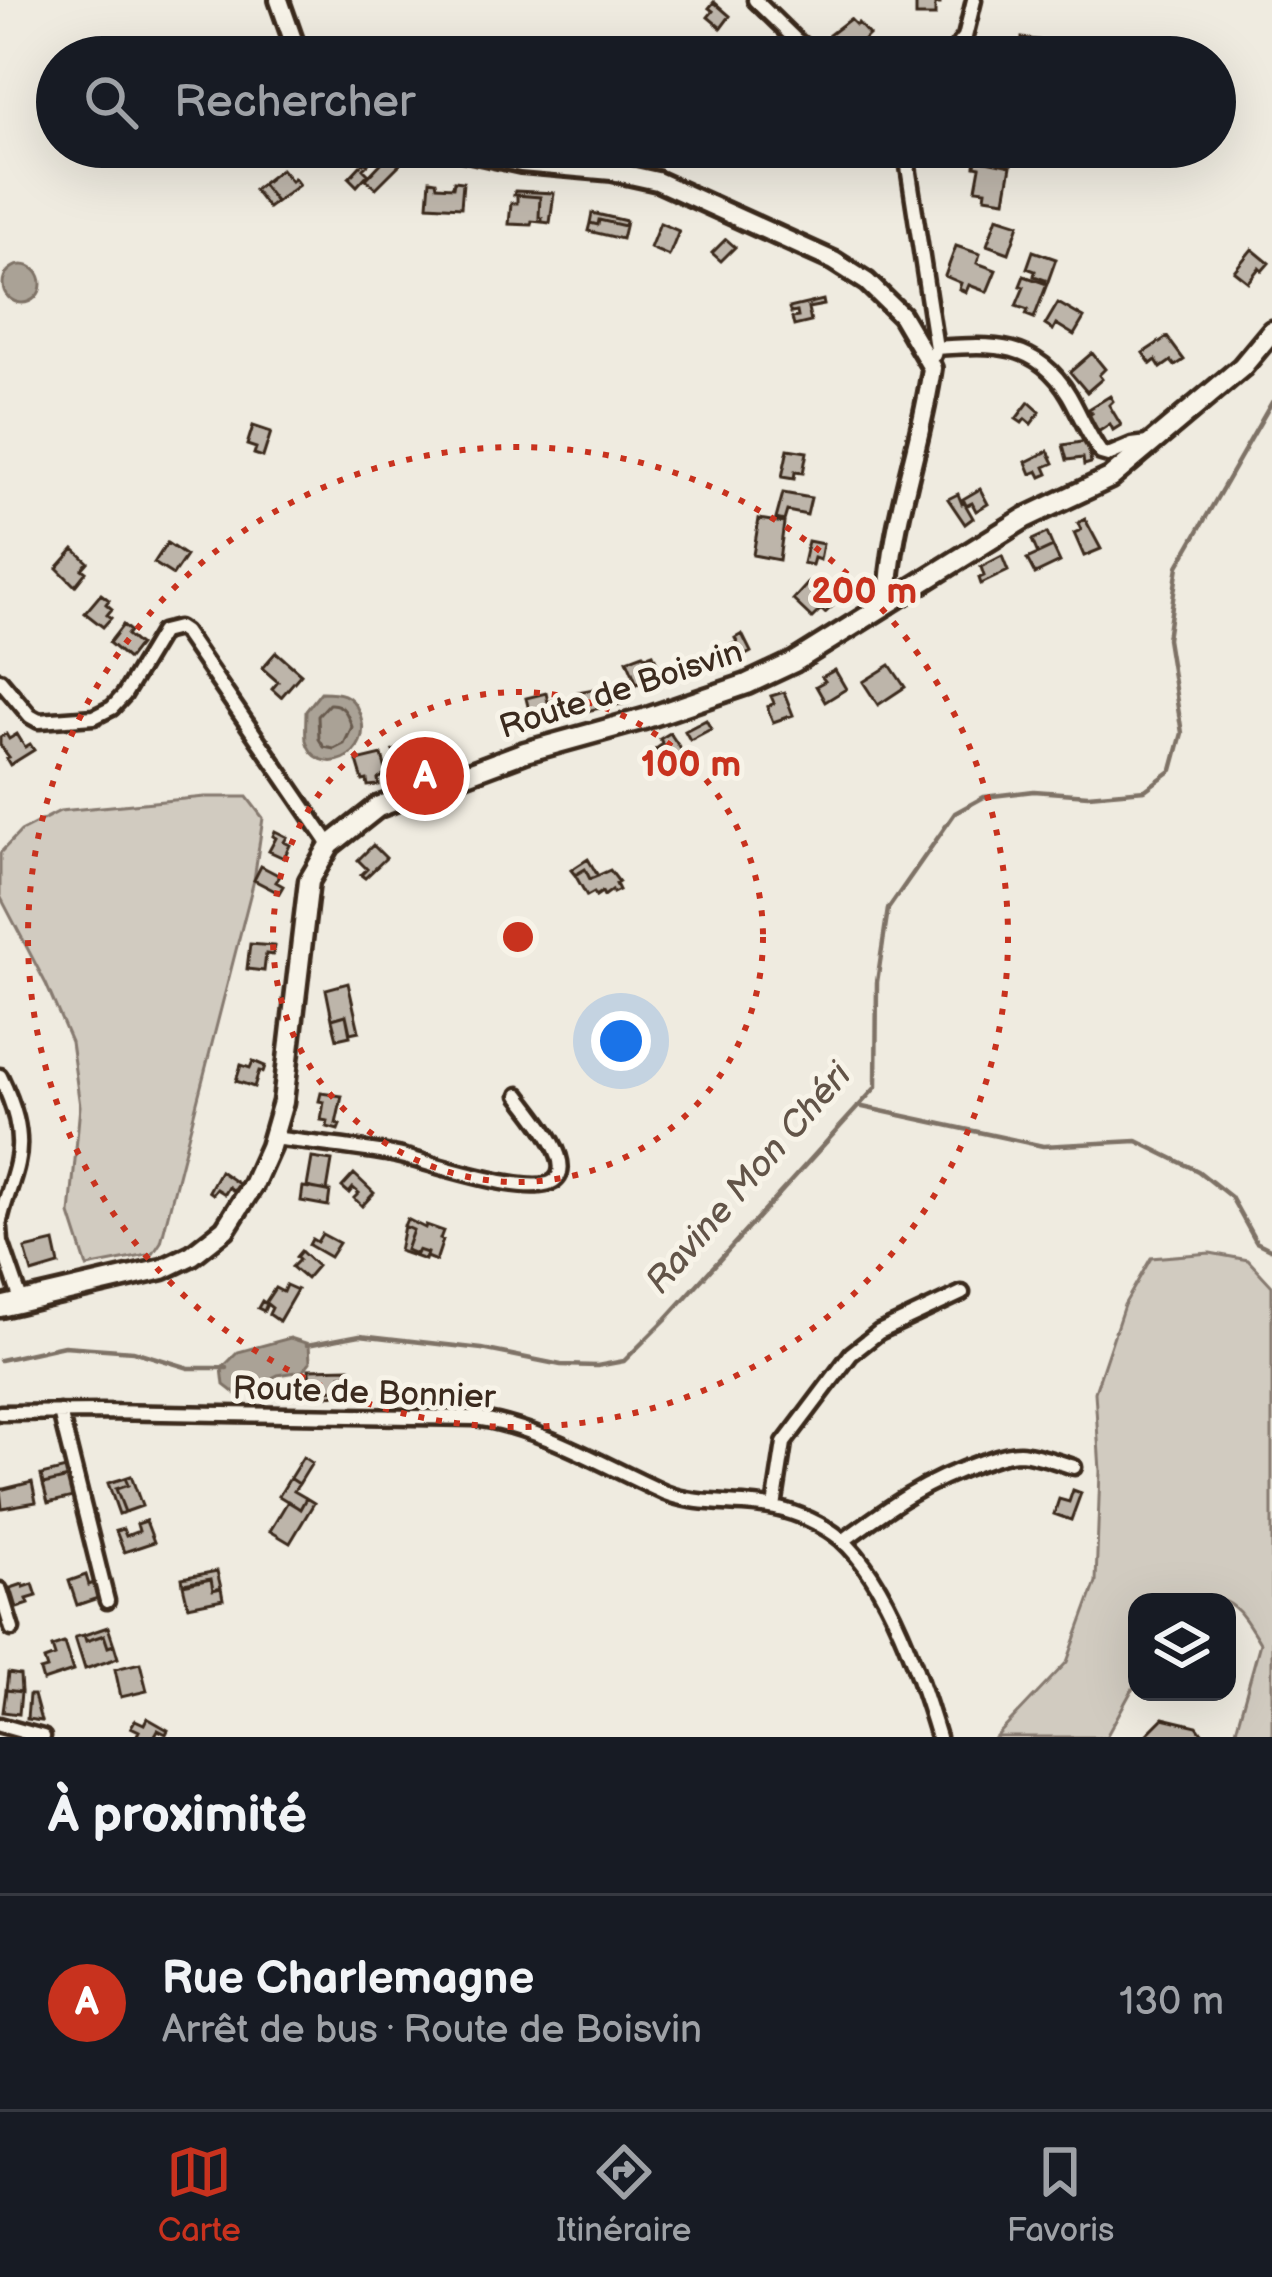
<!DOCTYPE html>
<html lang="fr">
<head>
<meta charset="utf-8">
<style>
	body { margin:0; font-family:"Balsamiq Sans",sans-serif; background:#20242c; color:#f1f3f6 }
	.controls { position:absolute; right:36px; bottom:36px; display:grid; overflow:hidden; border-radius:24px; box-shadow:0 12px 48px #0002 }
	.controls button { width:108px; height:108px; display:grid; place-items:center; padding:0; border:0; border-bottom:3px solid #363941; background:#171b24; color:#f1f3f6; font:60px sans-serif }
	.you { position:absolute; left:621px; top:1041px; width:42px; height:42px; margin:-30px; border:9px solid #fff; border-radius:50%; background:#1a73e8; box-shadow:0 0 0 18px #1a73e833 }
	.badge { display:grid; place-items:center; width:78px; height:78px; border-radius:50%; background:#c8321e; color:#fff; font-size:39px; font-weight:700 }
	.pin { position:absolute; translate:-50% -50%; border:6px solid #fff; box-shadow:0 3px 12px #0006 }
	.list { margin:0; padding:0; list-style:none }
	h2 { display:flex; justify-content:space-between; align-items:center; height:156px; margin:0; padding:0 48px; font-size:51px }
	h2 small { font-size:39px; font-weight:400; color:#9ea1a6 }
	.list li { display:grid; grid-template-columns:78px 1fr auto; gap:36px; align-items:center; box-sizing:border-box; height:216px; padding:0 48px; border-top:3px solid #363941 }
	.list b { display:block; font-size:45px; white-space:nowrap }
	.list p { margin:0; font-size:39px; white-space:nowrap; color:#9ea1a6 }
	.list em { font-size:39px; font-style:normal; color:#9ea1a6 }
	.icon { flex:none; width:66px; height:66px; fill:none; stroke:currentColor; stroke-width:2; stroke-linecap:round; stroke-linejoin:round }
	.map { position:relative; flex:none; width:1272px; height:1737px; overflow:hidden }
	.search { position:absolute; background:#171b24; box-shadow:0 12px 48px #0002; left:36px; right:36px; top:36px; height:132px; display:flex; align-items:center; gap:30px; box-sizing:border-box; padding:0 42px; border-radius:66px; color:#9ea1a6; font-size:45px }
	.sheet { height:372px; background:#171b24 }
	nav { display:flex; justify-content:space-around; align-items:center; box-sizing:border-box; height:168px; border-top:3px solid #363941; background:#171b24; font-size:33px; color:#9ea1a6 }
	nav a { display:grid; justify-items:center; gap:6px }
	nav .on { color:#c8321e }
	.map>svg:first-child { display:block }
	.green { fill:#d1cbc0; stroke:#867a6f; stroke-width:3 }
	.water { fill:#aaa296; stroke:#7e7266; stroke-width:3 }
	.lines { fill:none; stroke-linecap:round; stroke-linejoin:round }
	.shore { stroke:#675a4e; stroke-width:3 }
	.stream { stroke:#7e7266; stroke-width:4.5 }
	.building { fill:#bdb5aa; stroke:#3b2a1e; stroke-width:3 }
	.minor-casing { stroke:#3b2a1e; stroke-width:21 }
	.tertiary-casing { stroke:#3b2a1e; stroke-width:26 }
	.secondary-casing { stroke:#3b2a1e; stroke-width:27 }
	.minor { stroke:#f7f3e8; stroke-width:12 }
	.tertiary { stroke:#f7f3e8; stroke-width:16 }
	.secondary { stroke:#f7f3e8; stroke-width:18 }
	.ring { fill:none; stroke:#c8321e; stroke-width:6; stroke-dasharray:6 12 }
	.labels { text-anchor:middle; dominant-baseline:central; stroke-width:10; stroke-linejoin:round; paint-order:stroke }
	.street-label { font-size:33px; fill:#3b2a1e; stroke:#f7f3e8 }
	.water-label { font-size:36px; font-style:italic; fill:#625448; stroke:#f7f3e8 }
	.centre { fill:#c8321e; stroke:#f7f3e8; stroke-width:6 }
	.ring-label { font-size:36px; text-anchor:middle; font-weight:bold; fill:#c8321e; stroke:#f7f3e8; stroke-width:10; stroke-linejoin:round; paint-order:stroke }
</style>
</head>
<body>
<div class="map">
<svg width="1272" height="1737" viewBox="0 0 1272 1737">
	<rect width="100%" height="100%" fill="#efebe0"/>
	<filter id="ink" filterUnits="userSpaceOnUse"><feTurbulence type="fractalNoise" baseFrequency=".00833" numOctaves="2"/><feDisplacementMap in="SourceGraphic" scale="24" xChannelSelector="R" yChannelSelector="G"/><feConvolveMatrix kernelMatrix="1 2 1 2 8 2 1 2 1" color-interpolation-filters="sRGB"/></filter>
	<g filter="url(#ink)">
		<path class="green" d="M 205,797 L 247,797 L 263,818 L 254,880 L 161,1242 L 153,1254 L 87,1267 L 70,1214 L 80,1106 L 71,1042 L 46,984 L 0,896 L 0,853 L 21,831 L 60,811 Z
			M 1210,1253 L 1248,1260 L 1272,1286 L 1272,1737 L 1234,1737 L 1260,1643 C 1241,1612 1234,1596 1195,1596 L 1188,1602 L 1137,1602 L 1137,1681 L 1106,1737 L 996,1737 L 1067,1662 L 1096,1582 L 1100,1471 L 1095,1392 L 1124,1305 L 1151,1258 Z"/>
		<path class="water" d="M3 284a19 19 0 1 1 38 0a19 19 0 1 1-38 0Z
			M 321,692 C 339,692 352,693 359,712 C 378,758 316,781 306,740 C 305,731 306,720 306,711 Z
			M 290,1338 L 309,1344 L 310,1362 L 303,1371 L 278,1375 L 237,1395 L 224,1385 L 222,1368 L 238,1352 Z"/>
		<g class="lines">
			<path class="shore" d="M 329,704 C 344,703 348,715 352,727 L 344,744 L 334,749 L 324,747 L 319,739 L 318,716 Z"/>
			<path class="stream" d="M 858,1106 L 1043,1146 L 1137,1141 L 1198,1171 L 1231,1197 L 1256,1242 L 1272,1250
				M 307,1345 L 360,1335 L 482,1349 L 561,1365 L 597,1366 L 624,1361 L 666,1319 L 876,1087 L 877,982 L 888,909 L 955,813 L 984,797 L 1034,791 L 1088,795 L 1145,790 L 1172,770 L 1182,733 L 1167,639 L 1178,566 L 1272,402
				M 0,1360 L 64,1346 L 133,1351 L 189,1368 L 227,1368"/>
		</g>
		<path class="building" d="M 916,0 L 940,0 L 940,4 L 935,4 L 935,16 L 916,16 Z
			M 714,2 L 730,16 L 721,28 L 708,17 L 713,11 L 709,8 Z
			M 850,19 L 856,25 L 858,23 L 869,35 L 849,54 L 841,45 L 836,50 L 830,43 L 833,40 L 829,35 Z
			M 1022,38 L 1045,41 L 1043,57 L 1025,57 L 1026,47 L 1021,46 Z
			M 356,147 L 366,152 L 361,158 L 368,164 L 363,169 L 368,174 L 357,186 L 349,178 L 363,163 L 352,152 Z
			M 397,153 L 404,160 L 376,188 L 366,179 L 387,157 L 391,160 Z
			M 976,159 L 1011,166 L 1005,200 L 985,197 L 986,190 L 976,189 L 980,167 L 975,166 Z
			M 281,169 L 291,181 L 294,178 L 299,185 L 276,202 L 262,184 Z
			M 430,180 L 436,181 L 437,186 L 453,187 L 454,181 L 463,182 L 461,207 L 428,205 Z
			M 262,184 L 276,202 L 268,208 L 254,190 Z
			M 515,191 L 554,193 L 550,223 L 542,222 L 542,218 L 539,217 L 540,197 L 514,195 Z
			M 517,195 L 540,197 L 539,217 L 542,218 L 542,222 L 532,221 L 531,225 L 509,224 L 511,203 L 517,203 Z
			M 592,213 L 626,221 L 625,226 L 599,220 L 598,225 L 590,223 Z
			M 997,217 L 1019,224 L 1009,253 L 987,245 Z
			M 599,220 L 625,226 L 622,239 L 588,231 L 590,223 L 598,225 Z
			M 660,223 L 679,231 L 669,256 L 650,248 Z
			M 726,239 L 735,247 L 721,261 L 712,253 Z
			M 956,246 L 980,254 L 977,263 L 996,270 L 987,292 L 969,285 L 966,292 L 959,289 L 961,283 L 945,276 Z
			M 1252,249 L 1269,263 L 1262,271 L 1259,268 L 1248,282 L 1234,271 Z
			M 1033,251 L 1056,259 L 1047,284 L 1044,283 L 1045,280 L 1034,276 L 1035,271 L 1027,268 Z
			M 1024,276 L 1047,284 L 1034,318 L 1026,315 L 1028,310 L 1016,306 L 1024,287 L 1020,286 Z
			M 823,300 L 824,305 L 808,308 L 811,322 L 794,326 L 792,318 L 798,317 L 797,312 L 791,313 L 789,308 Z
			M 1058,303 L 1084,318 L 1074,335 L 1056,324 L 1053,330 L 1045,325 Z
			M 1167,337 L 1184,360 L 1175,366 L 1171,361 L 1161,368 L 1156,360 L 1151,364 L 1143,353 Z
			M 1092,353 L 1105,369 L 1099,375 L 1102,379 L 1087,392 L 1070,372 Z
			M 1110,396 L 1113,401 L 1109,405 L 1121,425 L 1113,430 L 1110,424 L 1095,434 L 1084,418 L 1092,413 L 1089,409 Z
			M 1029,402 L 1040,412 L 1031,424 L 1025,419 L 1022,423 L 1016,419 Z
			M 253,426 L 271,432 L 263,457 L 254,454 L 256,448 L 247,445 Z
			M 1087,441 L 1091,463 L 1084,465 L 1083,458 L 1067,460 L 1063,445 Z
			M 788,449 L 807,452 L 803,473 L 795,472 L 794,479 L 782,477 Z
			M 1048,451 L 1054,463 L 1045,467 L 1048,474 L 1041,477 L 1038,471 L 1031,474 L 1026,462 Z
			M 980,489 L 988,504 L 976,511 L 972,503 L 966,506 L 973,518 L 965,524 L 948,499 L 958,494 L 962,504 L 965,503 L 963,499 Z
			M 783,493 L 811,498 L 807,515 L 787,511 L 784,521 L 776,519 Z
			M 759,519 L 784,523 L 779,560 L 753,555 Z
			M 1085,519 L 1101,549 L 1084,556 L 1074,533 L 1081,530 L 1078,523 Z
			M 1047,533 L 1053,547 L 1038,554 L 1032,540 Z
			M 808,541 L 823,544 L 820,560 L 814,558 L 812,565 L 803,563 Z
			M 167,543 L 186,556 L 173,575 L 154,563 Z
			M 1053,547 L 1060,562 L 1035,574 L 1027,559 Z
			M 74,549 L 88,562 L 82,569 L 86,572 L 75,586 L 57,568 Z
			M 1002,556 L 1008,571 L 981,584 L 979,578 L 984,576 L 981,567 Z
			M 810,581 L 836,603 L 825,613 L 821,609 L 812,618 L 793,600 Z
			M 101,594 L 109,600 L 106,604 L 112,609 L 107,615 L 111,618 L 103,627 L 85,613 Z
			M 123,625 L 130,631 L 127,635 L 139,645 L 128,659 L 109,643 Z
			M 742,634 L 751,652 L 738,659 L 734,652 L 726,656 L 722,649 L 737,642 L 735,638 Z
			M 276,652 L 301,674 L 281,697 L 272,689 L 278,682 L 262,668 Z
			M 643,654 L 645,657 L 653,654 L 662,674 L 637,684 L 627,660 Z
			M 890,665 L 905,687 L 878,705 L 863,682 Z
			M 835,670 L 846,689 L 825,702 L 816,686 L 825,681 L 822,677 Z
			M 619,684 L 622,704 L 609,706 L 608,700 L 596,702 L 594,689 Z
			M 594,689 L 596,702 L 608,700 L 609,706 L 582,712 L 578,692 Z
			M 784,692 L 793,715 L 773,722 L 767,707 L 774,703 L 771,696 Z
			M 546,693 L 548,702 L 556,700 L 561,719 L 538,724 L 534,709 L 529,710 L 526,698 Z
			M 706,720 L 711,729 L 690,740 L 685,731 Z
			M 670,733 L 690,763 L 668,777 L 657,758 L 660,755 L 656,749 L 663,744 L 660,739 Z
			M 6,734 L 9,739 L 17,734 L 25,747 L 30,744 L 34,750 L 10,765 L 6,758 L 9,757 L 0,745 L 0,737 Z
			M 419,742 L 426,762 L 413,767 L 411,763 L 402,766 L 393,751 Z
			M 382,755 L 387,774 L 378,779 L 379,785 L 368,786 L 367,780 L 363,781 L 357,761 Z
			M 275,831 L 287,837 L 284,842 L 290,845 L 284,858 L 269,851 L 276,838 L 273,836 Z
			M 373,845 L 386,858 L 365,878 L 361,875 L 367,869 L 358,860 Z
			M 588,859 L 598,876 L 590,879 L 585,869 L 575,875 L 571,870 Z
			M 261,866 L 280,876 L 276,882 L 283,886 L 279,893 L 254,880 Z
			M 585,869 L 590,879 L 610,870 L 619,882 L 616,884 L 619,890 L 613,893 L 612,890 L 604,896 L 602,892 L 596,896 L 594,892 L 587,896 L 575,875 Z
			M 250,944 L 274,946 L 273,955 L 266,954 L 264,971 L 247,969 Z
			M 348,983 L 359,1031 L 350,1033 L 346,1015 L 332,1019 L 326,989 Z
			M 346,1015 L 350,1036 L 337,1039 L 332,1019 Z
			M 253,1061 L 265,1066 L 263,1072 L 259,1071 L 254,1087 L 236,1081 L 241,1065 L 250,1068 Z
			M 321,1093 L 342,1096 L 336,1124 L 340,1125 L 338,1130 L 327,1127 L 328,1121 L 321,1120 L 324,1102 L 319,1101 Z
			M 312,1158 L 332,1161 L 327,1191 L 307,1187 Z
			M 220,1171 L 239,1184 L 234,1191 L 229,1187 L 225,1194 L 217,1189 L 213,1194 L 209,1191 Z
			M 354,1174 L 374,1193 L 362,1206 L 354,1198 L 359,1193 L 353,1188 L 349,1193 L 342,1187 Z
			M 303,1187 L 330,1191 L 328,1206 L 301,1201 Z
			M 407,1219 L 425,1228 L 426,1225 L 443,1231 L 440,1239 L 443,1240 L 436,1261 L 426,1257 L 427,1253 L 418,1250 L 416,1254 L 406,1250 L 413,1230 L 404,1226 Z
			M 404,1226 L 413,1230 L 406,1250 L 416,1254 L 418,1250 L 427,1253 L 425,1260 L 399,1251 Z
			M 322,1234 L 339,1243 L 330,1257 L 309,1245 L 312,1239 L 317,1242 Z
			M 54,1242 L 59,1265 L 32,1273 L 25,1249 Z
			M 301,1251 L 317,1266 L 306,1279 L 292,1267 L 299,1260 L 296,1257 Z
			M 286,1285 L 297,1290 L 279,1321 L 269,1314 L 272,1308 L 267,1304 L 264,1311 L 258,1308 L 262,1301 L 265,1303 L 275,1288 L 283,1292 Z
			M 349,1368 L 349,1374 L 341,1375 L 342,1389 L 310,1390 L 309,1369 Z
			M 349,1374 L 350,1394 L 310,1396 L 310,1390 L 342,1389 L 341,1375 Z
			M 303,1457 L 312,1463 L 299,1484 L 290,1478 Z
			M 70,1468 L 73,1477 L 43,1484 L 41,1475 Z
			M 131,1476 L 142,1506 L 125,1512 L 116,1489 L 128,1485 L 125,1478 Z
			M 73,1477 L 77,1496 L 48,1503 L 43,1484 Z
			M 125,1478 L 128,1485 L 116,1489 L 125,1512 L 119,1514 L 108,1483 Z
			M 290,1478 L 299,1484 L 294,1491 L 306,1498 L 300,1509 L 279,1496 Z
			M 32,1482 L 36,1502 L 2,1508 L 0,1490 Z
			M 1073,1490 L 1081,1493 L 1071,1520 L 1054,1514 L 1059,1499 L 1069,1502 Z
			M 306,1498 L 314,1503 L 290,1543 L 270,1531 L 288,1501 L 300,1509 Z
			M 146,1521 L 154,1542 L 124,1552 L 116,1531 L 123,1529 L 126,1536 L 139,1531 L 137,1524 Z
			M 217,1571 L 221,1588 L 213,1590 L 211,1579 L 183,1584 L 182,1578 Z
			M 86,1575 L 89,1585 L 96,1582 L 101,1597 L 77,1605 L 69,1581 Z
			M 211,1579 L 213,1590 L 221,1588 L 223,1599 L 188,1606 L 183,1585 Z
			M 23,1584 L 24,1587 L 33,1584 L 37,1596 L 27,1599 L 29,1604 L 17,1608 L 11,1588 Z
			M 108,1627 L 114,1645 L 108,1647 L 104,1635 L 86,1641 L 84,1635 Z
			M 84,1635 L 86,1641 L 104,1635 L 108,1647 L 114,1645 L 118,1658 L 85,1669 L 75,1637 Z
			M 64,1643 L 73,1671 L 43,1681 L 40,1671 L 47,1669 L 44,1660 L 55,1656 L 52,1647 Z
			M 140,1663 L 147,1691 L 121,1697 L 115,1669 Z
			M 8,1673 L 20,1675 L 21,1692 L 6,1690 Z
			M 6,1690 L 21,1692 L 19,1714 L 3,1712 Z
			M 29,1695 L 34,1695 L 41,1721 L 27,1719 Z
			M 147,1718 L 168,1730 L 166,1734 L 158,1730 L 154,1737 L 136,1737 L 139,1731 L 131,1727 L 135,1720 L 144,1724 Z
			M 1163,1718 L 1197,1726 L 1205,1737 L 1144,1737 Z"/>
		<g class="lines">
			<g class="minor-casing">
				<path id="minor" d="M 755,0 L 796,40 L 818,57
					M 949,57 L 965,37 L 974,0
					M 905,147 L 936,348 L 934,355
					M 936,348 C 992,344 1036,340 1069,395 C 1080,414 1088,435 1101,453 L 1108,455 L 1132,445 L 1148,443
					M 0,680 L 30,716 L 39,721 L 94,717 L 112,708 L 124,695 L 162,632 L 178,628 L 184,632 L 330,845
					M 0,1076 C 13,1103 24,1133 17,1163 C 13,1183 4,1201 0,1221
					M 272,1138 C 312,1143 352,1147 392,1154 C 419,1158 546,1206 559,1175 C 569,1154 531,1112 519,1095
					M 0,1228 L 1,1242 L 22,1303
					M 60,1412 L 107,1601
					M 0,1413 L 102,1412 L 476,1418 C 543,1428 604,1466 665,1493 C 700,1507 739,1500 775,1508 C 798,1513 823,1524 841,1539 C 889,1582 920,1677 938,1737
					M 774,1507 L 784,1443 L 851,1354 L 879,1332 L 962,1293
					M 843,1541 C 892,1505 924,1482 982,1462 C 994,1458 1006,1453 1019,1453 C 1037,1454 1057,1462 1074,1467
					M 0,1590 L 12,1629
					M 0,1725 L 43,1737"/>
			</g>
			<g class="tertiary-casing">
				<path id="tertiary" d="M 279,0 L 299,57
					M 447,147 L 521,163 L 612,171 L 657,181 L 834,261 L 867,282 L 901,315 L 932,368 C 921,448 890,523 888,604"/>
			</g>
			<g class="secondary-casing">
				<path id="secondary" d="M 0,1307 L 163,1269 L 192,1255 L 225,1229 L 253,1185 L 270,1147 L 283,1102 L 309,881 L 330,845 L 378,807 L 525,752 L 644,719 L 747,684 L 794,662 L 1025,518 L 1110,478 L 1242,367 L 1272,331"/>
			</g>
			<use href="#minor" class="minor"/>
			<use href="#tertiary" class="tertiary"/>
			<use href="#secondary" class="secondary"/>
		</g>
	</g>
	<g class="ring">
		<circle cx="518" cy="937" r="245"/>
		<circle cx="518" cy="937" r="490"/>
	</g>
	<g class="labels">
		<g class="street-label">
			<text transform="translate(621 690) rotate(-18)">Route de Boisvin</text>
			<text transform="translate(364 1393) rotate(2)">Route de Bonnier</text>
		</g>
		<g class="water-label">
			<text transform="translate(749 1179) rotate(-49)">Ravine Mon Chéri</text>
		</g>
	</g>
	<circle cx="518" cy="937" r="18" class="centre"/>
	<g class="ring-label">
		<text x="864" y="603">200 m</text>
		<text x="691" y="776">100 m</text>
	</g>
</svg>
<div class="controls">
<button><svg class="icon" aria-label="layers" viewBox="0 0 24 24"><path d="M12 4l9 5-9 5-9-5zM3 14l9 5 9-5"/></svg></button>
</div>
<div class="you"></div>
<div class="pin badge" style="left:425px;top:776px">A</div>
<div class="search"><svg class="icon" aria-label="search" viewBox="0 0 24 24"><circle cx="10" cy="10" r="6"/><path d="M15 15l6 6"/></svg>Rechercher</div>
</div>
<section class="sheet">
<h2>À proximité<small></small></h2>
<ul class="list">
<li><span class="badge">A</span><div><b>Rue Charlemagne</b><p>Arrêt de bus · Route de Boisvin</p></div><em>130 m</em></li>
</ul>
</section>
<nav>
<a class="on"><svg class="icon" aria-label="map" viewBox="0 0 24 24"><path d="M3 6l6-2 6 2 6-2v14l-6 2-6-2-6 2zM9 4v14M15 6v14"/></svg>Carte</a>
<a><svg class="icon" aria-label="directions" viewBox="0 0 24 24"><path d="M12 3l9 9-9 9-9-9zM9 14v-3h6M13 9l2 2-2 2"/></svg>Itinéraire</a>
<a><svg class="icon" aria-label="saved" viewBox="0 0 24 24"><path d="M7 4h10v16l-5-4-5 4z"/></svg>Favoris</a>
</nav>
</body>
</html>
